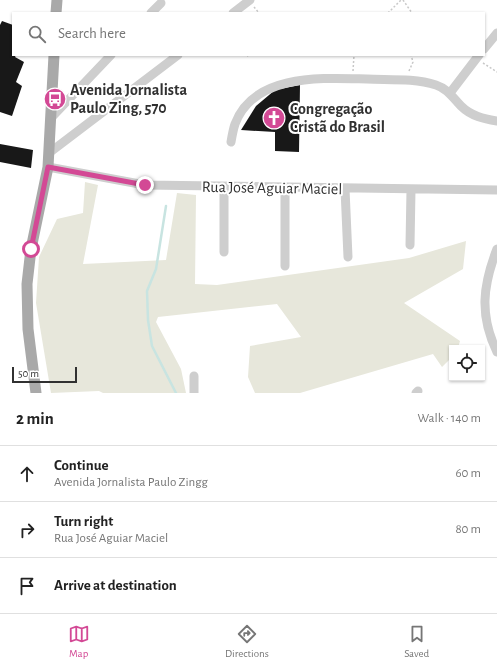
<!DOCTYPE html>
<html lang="en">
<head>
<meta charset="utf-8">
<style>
	body { margin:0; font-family:"Alegreya Sans",sans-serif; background:#f6f6f6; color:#222 }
	.controls { position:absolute; right:12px; bottom:12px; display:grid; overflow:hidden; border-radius:0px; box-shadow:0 1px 3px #0004 }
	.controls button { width:36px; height:36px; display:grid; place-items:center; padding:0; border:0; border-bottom:1px solid #e0e0e0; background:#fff; color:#222; font:20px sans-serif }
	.scale { position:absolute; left:12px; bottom:10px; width:65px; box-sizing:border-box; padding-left:4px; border:2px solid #313131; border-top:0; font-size:11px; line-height:14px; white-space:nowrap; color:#313131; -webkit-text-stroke:3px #fff; paint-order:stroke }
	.stop { position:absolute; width:12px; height:12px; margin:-9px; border:3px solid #d34995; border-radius:50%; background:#fff }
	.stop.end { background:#d34995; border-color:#fff; box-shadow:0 1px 4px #0008 }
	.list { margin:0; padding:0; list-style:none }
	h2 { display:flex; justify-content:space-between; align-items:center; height:52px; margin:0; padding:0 16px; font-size:17px }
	h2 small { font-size:13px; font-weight:400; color:#767676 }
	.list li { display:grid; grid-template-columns:26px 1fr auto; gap:12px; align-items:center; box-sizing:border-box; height:56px; padding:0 16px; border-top:1px solid #e0e0e0 }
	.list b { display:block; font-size:15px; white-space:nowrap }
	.list p { margin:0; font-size:13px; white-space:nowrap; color:#767676 }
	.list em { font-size:13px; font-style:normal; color:#767676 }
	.icon { flex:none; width:22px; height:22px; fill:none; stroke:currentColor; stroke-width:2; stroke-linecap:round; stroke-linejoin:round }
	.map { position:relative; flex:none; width:497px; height:393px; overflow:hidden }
	.search { position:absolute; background:#fff; box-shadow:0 1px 3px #0004; left:12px; right:12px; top:12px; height:44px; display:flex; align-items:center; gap:10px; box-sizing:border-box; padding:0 14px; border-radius:0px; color:#767676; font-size:15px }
	.sheet { height:220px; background:#fff }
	nav { display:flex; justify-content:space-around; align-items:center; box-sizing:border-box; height:56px; border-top:1px solid #e0e0e0; background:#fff; font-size:11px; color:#767676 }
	nav a { display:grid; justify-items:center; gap:2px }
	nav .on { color:#d34995 }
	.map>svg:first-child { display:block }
	.green { fill:#e7e7db }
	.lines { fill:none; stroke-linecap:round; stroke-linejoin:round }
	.stream { stroke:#c8e4e1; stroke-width:2.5 }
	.building { fill:#181818 }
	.path { stroke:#c8c8c8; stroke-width:1.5; stroke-dasharray:2 2; stroke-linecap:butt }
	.minor { stroke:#cecece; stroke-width:9 }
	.major { stroke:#a9a9a9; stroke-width:11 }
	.route { stroke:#d34995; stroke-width:5 }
	.labels { text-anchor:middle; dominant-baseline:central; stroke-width:4; stroke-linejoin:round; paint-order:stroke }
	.poi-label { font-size:16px; font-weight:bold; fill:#313131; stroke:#fff; text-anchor:start }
	.street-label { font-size:16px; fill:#313131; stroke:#fff }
</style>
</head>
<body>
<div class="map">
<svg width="497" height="393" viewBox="0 0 497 393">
	<rect width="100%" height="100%" fill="#fff"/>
	<path class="green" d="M 85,182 L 98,185 L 83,264 L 166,260 L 177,193 L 196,195 L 195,284 L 217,285 L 409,258 L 466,241 L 463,269 L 404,303 L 460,341 L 458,348 L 452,348 L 452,357 L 442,367 L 433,354 L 300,393 L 255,393 L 248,377 L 250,346 L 301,337 L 277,304 L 158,317 L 156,322 L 181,369 L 186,393 L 103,393 L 99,391 L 51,393 L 36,303 L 39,257 L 57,219 L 83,213 Z"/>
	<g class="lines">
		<path class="stream" d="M 166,206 L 156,269 L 147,291 L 148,320 L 152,346 L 176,393"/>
	</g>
	<path class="building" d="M 2,21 L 13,25 L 13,55 L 16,55 L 15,57 L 24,62 L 16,82 L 22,86 L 12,116 L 0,112 L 0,25 Z
		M 300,85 L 299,152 L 275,151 L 275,132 L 241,130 L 256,106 L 275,90 Z
		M 0,144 L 33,150 L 31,168 L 0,162 Z"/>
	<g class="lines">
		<path class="path" d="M 403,0 L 412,13
			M 254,7 L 259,13
			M 388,13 L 401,0
			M 247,56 L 249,55
			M 483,63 L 497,72
			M 353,71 L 354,55
			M 409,71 L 413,62 L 411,55"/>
		<path class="minor" d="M 151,13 L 161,3
			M 233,13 L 250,0
			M 484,49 L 497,33
			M 450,93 L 479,55
			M 51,118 L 111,55
			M 231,142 C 232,136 233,130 235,124 C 254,73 323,78 367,79 C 389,80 414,78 436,85 C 448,89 453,98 461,106 C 471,116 484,119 497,121
			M 49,153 L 178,55
			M 48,167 L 145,185 L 497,190
			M 224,187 L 224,252
			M 285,188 L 285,266
			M 345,189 L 348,257
			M 410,245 L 411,190
			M 497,249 C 483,285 479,315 497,352
			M 194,376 L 194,393
			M 416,393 L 418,391"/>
		<path class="major" d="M 56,13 L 57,0
			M 36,393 L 28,329 L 27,284 L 31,249 L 48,167 L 54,55"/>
	</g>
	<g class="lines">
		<path class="route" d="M 31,249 L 48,167 L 145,185"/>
	</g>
	<defs>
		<g id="bus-disc" transform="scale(1.15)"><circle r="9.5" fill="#d34995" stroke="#fff"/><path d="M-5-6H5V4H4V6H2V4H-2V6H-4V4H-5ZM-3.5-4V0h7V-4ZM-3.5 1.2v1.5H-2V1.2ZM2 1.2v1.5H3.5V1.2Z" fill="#fff"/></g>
		<g id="church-disc" transform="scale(1.15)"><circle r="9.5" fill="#d34995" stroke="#fff"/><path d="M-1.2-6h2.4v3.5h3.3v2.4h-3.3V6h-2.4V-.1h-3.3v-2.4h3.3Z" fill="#fff"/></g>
	</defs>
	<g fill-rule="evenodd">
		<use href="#bus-disc" x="55" y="99"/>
		<use href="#church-disc" x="274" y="118"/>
	</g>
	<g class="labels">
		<g class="poi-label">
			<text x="70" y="90">Avenida Jornalista<tspan x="70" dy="18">Paulo Zing, 570</tspan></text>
			<text x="290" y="109">Congregação<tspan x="290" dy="18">Cristã do Brasil</tspan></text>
		</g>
		<g class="street-label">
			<text transform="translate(272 188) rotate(1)">Rua José Aguiar Maciel</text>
		</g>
	</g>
</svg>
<div class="controls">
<button><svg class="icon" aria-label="locate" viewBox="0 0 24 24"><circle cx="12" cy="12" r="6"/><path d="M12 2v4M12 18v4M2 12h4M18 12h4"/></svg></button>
</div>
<div class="scale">50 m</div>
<div class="stop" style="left:31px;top:249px"></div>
<div class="stop end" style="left:145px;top:185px"></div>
<div class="search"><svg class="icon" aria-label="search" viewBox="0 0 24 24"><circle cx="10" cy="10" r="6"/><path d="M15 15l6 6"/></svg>Search here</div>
</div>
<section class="sheet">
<h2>2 min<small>Walk · 140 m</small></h2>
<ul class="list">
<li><svg class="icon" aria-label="ahead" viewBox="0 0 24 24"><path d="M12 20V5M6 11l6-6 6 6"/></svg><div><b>Continue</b><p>Avenida Jornalista Paulo Zingg</p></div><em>60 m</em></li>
<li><svg class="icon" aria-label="right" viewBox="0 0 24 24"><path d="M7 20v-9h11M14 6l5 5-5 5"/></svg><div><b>Turn right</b><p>Rua José Aguiar Maciel</p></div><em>80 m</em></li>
<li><svg class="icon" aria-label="arrive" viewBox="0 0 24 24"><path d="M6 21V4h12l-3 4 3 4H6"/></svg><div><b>Arrive at destination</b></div></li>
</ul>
</section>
<nav>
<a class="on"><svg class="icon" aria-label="map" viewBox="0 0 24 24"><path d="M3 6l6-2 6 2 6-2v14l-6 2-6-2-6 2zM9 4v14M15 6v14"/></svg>Map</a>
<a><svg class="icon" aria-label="directions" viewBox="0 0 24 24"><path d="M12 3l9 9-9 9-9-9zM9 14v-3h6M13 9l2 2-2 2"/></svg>Directions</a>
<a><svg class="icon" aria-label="saved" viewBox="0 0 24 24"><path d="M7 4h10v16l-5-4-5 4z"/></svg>Saved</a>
</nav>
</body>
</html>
